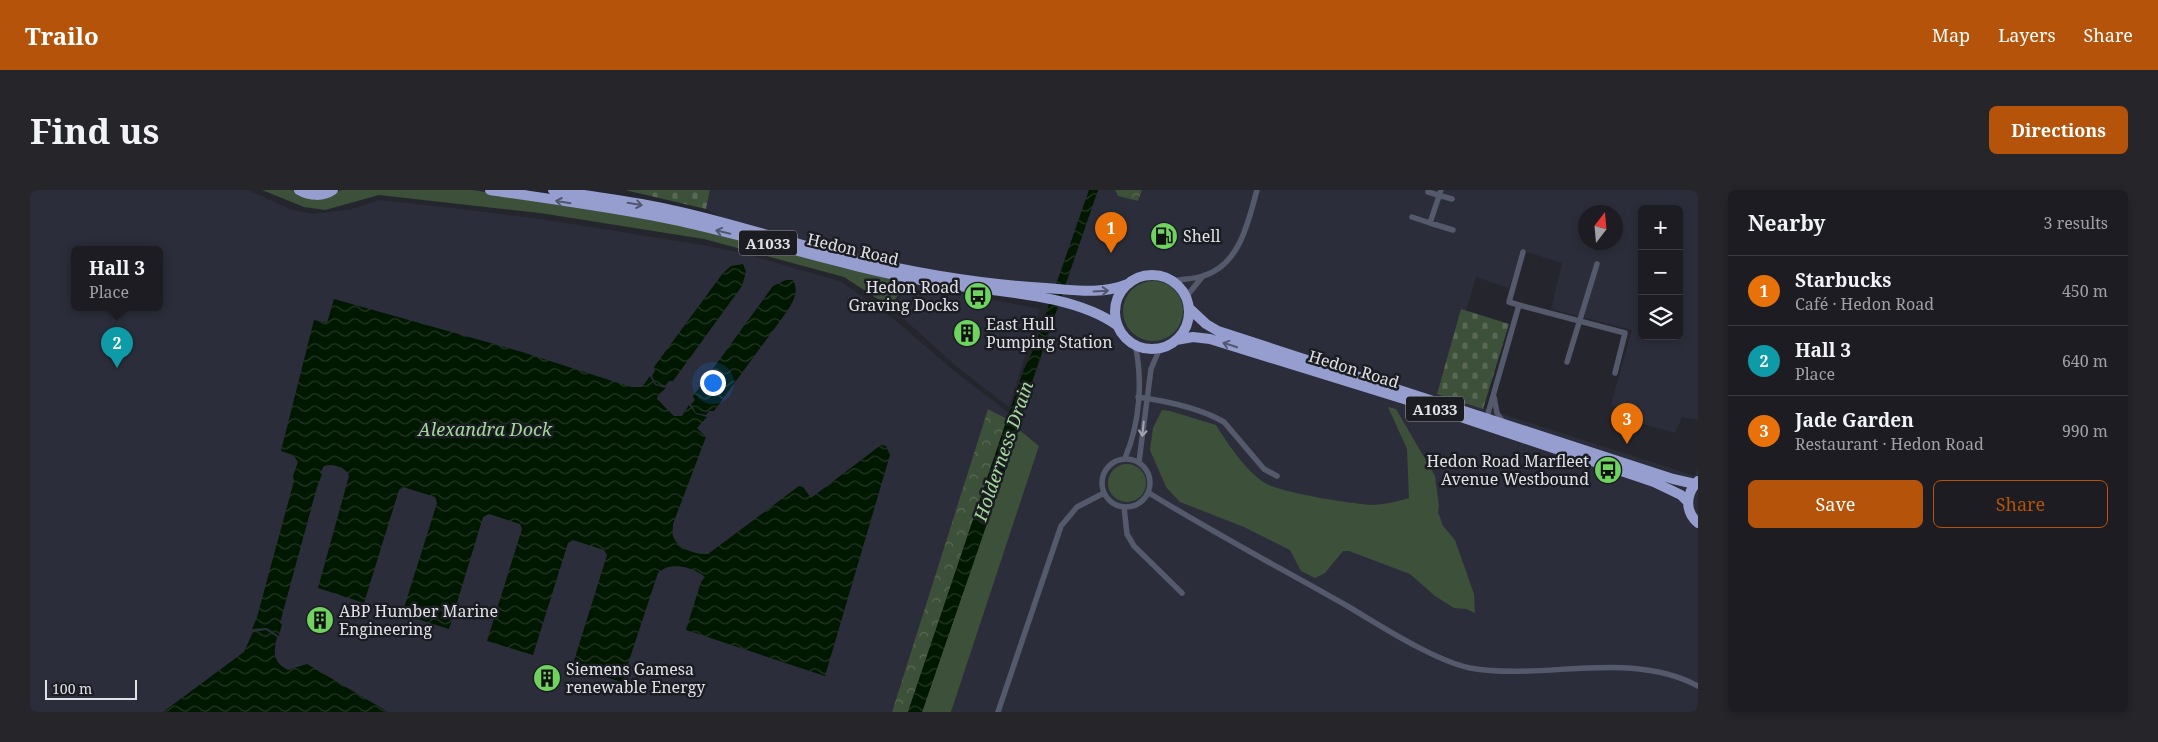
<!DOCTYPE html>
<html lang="en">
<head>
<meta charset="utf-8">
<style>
	body { margin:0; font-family:"Noto Serif",serif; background:#25252a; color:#f1f3f6 }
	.controls { position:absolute; right:15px; top:15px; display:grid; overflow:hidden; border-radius:8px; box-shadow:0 2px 8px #0003 }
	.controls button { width:45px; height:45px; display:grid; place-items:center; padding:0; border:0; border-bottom:1px solid #3a3a40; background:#1c1c22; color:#f1f3f6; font:25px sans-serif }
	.compass { position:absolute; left:1548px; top:15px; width:45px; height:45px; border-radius:50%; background:#1c1c22; box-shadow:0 2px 8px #0003; rotate:16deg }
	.scale { position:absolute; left:15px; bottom:12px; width:92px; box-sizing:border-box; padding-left:5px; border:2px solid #e0e1e6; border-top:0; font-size:14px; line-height:18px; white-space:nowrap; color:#e0e1e6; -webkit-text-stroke:4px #1b1d23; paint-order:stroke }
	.you { position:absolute; left:682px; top:192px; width:18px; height:18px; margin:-12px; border:4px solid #fff; border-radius:50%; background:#1a73e8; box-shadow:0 0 0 8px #1a73e833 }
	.badge { display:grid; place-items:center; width:32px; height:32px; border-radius:50%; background:#b45309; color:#fff; font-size:16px; font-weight:700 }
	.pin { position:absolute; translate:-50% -41px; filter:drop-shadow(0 1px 2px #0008) }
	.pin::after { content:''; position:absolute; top:26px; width:18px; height:15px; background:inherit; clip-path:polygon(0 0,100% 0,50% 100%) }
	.popup { position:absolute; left:41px; top:56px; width:92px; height:65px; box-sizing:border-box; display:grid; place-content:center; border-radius:8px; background:#1c1c22; filter:drop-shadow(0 1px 4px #0005); font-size:16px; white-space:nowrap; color:#a0a1a5 }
	.popup b { font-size:19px; color:#f1f3f6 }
	.popup::after { content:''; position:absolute; left:50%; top:100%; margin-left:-10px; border:10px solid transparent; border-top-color:#1c1c22 }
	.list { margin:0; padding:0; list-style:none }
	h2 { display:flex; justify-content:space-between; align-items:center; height:65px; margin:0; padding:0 20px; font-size:21px }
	h2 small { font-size:16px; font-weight:400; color:#a0a1a5 }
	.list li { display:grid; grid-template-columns:32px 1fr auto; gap:15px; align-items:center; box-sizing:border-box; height:70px; padding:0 20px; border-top:1px solid #3a3a40 }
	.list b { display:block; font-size:19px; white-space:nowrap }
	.list p { margin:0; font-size:16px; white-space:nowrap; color:#a0a1a5 }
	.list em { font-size:16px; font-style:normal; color:#a0a1a5 }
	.actions { display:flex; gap:10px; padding:15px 20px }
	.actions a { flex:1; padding:11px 0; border:1px solid #b45309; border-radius:8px; text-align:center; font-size:18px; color:#b45309 }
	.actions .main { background:#b45309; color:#fff }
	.icon { flex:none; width:28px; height:28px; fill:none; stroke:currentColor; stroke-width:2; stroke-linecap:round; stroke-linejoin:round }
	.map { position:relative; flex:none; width:1668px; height:522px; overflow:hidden; border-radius:8px }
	header { display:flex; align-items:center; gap:30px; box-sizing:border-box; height:70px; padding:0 25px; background:#b45309; color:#fff }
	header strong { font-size:24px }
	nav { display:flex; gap:28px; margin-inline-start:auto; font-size:18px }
	.intro { display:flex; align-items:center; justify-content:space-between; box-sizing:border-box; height:120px; padding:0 30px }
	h1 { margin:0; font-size:35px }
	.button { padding:12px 22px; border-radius:8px; background:#b45309; color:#fff; font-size:18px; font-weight:700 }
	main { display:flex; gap:30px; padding:0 30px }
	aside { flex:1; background:#1c1c22; border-radius:8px; box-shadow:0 2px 8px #0003 }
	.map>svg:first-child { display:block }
	.built { fill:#2b2e3a; fill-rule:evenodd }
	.grass { fill:#3d5039 }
	.forest { fill:url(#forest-crowns) }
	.cemetery { fill:url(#cemetery-stones) }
	.water { fill:url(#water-waves) }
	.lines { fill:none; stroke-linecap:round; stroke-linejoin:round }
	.street { stroke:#55596c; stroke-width:5.5 }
	.highway { stroke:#959ece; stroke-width:10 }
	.oneway { stroke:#525770 }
	.oneway2 { stroke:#a1a4af }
	.labels { text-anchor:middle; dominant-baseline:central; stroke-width:5; stroke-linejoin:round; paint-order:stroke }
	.shield { fill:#1b1d23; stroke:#a5a6ac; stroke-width:1 }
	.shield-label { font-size:15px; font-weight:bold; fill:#e0e1e6 }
	.poi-label { font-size:16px; fill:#e0e1e6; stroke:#1b1d23; text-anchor:start }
	.street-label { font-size:16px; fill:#e0e1e6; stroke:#1b1d23 }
	.water-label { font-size:18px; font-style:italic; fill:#a3d89a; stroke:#1b1d23 }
</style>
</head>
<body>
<header>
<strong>Trailo</strong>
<nav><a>Map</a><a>Layers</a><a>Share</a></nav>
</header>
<div class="intro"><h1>Find us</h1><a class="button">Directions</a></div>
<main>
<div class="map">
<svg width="1668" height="522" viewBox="0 0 1668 522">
	<defs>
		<pattern id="forest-crowns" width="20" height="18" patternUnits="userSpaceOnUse" patternTransform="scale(1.25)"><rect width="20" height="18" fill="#3d5039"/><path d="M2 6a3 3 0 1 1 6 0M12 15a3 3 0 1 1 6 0" fill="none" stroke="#596956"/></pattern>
		<pattern id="cemetery-stones" width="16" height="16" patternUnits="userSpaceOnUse" patternTransform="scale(1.25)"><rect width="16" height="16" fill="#3d5039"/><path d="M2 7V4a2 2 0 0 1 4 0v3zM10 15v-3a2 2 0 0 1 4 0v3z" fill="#596956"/></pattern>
		<pattern id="water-waves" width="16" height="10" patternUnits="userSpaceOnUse" patternTransform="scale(1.25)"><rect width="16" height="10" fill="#001700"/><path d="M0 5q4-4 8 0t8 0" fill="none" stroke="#253825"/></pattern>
	</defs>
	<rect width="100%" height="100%" fill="#25262d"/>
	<path class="built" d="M 0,0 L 218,0 L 262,20 L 284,24 L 322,19 L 349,10 L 421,18 L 510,29 L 672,55 L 712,63 L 812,92 L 866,131 L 923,180 L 979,223 L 977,229 L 958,219 L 862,522 L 358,522 L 277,474 L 258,480 L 249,475 L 244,466 L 247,447 L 224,442 L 214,462 L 133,522 L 0,522 ZM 44,59 L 130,59 L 130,117 L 44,117 Z
		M 680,0 L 1059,0 L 1022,105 L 718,43 L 676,19 Z
		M 1068,0 L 1085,0 L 1088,6 L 1108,11 L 1112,0 L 1668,0 L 1668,230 L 1652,227 L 1645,243 L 1603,231 L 1597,220 L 1581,215 L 1602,140 L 1521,119 L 1532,73 L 1491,60 L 1479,98 L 1446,87 L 1436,121 L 1432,119 L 1407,203 L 1665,286 L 1668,277 L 1668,522 L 921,522 L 1009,256 L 987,238 ZM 1612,19 L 1649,19 L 1649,146 L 1612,146 ZM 1556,22 L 1586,22 L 1586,52 L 1556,52 ZM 1123,91 L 1111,149 L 1098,137 L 1113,93 Z
		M 879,93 L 1010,119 L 979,217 L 926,176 L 862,118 Z"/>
	<path class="grass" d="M 232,0 L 263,0 L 278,8 L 295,8 L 311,0 L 443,0 L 639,31 L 723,51 L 808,77 L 877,92 L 860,117 L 814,87 L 674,49 L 510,23 L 349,5 L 295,20 L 274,17 Z
		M1093 121a30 30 0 1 1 60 0a30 30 0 1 1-60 0Z
		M 1358,217 L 1366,219 L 1405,286 L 1409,316 L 1408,322 L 1413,336 L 1425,350 L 1444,404 L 1445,423 L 1436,419 L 1424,418 L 1405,406 L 1380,384 L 1319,361 L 1313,361 L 1295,383 L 1285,388 L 1271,381 L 1260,360 L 1214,337 L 1150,312 L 1136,297 L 1120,260 L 1123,238 L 1132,220 L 1140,221 L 1186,235 C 1197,253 1220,287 1239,295 C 1260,304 1318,313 1342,315 C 1353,315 1369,311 1379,308 L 1377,259 Z
		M 987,238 L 1009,256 L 921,522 L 892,522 L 985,252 Z
		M1078 293a19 19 0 1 1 38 0a19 19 0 1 1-38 0Z"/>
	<path class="forest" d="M 1085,0 L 1112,0 L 1108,11 L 1088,6 Z
		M 958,219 L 977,229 L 967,259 L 878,522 L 862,522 Z"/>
	<path class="cemetery" d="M 595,0 L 680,0 L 676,19 Z
		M 1431,119 L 1479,134 L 1453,219 L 1407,204 Z"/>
	<path class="water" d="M 1059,0 L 1068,0 L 998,203 L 985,252 L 892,522 L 878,522 L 994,179 L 1004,158 Z
		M 713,74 L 716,82 L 712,96 L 643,191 L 639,191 L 635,196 L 626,194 L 622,186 L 625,181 L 624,177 L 693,83 L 701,76 Z
		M 756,90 L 763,90 C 769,101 764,110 758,120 L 684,221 L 679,221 L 676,225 L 666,223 L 661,214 L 665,210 L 663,206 L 743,96 Z
		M 304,109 L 492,162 L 601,197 L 612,197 L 620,186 L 625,195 L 636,198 L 628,205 L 627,209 L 644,226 L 652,226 L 659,215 L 666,224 L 677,227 L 667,238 L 676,247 L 643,334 C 643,337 642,343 643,346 C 647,359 667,365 678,364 L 769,296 L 773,297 L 781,308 L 851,255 L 856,256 L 860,265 L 795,486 L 656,440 L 671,392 L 675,387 C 663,377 640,371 628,383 L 592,492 L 542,477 L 577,365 L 574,360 L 543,350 L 538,353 L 503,465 L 457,451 L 492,339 L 490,334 L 459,324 L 453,327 L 419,439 L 372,424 L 407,313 L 405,307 L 373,297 L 369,300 L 334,413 L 288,398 L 319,286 C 316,277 303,273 294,276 L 290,283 L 292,284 L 287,297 L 250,433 L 252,434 L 249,446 L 237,438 L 222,439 L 227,427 L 264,291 L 263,286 L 268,272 L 263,265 L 251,261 L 284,130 L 297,133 Z
		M 236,440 L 247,447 C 243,463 243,472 258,480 L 277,474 L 358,522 L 133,522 L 214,462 L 223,442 Z"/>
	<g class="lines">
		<path class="street" d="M 1398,2 L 1422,9
			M 1382,27 L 1400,33 L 1411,0
			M 1400,33 L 1423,40
			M 1142,91 C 1152,89 1164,89 1173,86 C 1210,75 1218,32 1227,0
			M 1156,107 L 1173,86
			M 1489,115 L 1595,143 L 1585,183
			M 1537,172 L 1567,74
			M 1108,207 C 1136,211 1170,218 1194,232 L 1234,279 L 1247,286
			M 1464,207 L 1467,223 L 1473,232
			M 1457,227 L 1489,115 L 1479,112 L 1493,62
			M 1095,268 C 1110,233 1113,190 1105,154
			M1072 293a24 24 0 1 1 48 0a24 24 0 1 1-48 0Z
			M 1109,272 L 1121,179 L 1130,158
			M 1119,303 C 1184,343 1252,379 1319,417 C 1351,436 1405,471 1440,478 C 1514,491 1599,459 1668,496
			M 1094,317 L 1097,344 L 1104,356 L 1152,403
			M 968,522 L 1031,336 L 1047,317 L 1074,303"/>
		<path class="highway" d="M 269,0 C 280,6 293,7 303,0
			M 460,0 C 520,9 581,17 640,29 C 728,47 813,77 902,92 C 958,102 1042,102 1088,136
			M 523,0 C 562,7 603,11 642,20 C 699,32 754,51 810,65 C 878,82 946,94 1016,98 C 1044,100 1071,105 1098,94
			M1085 122a37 37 0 1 1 74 0a37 37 0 1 1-74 0Z
			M 1160,119 L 1176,134 L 1188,141 L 1643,289 L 1665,294
			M 1146,150 L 1163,147 L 1180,149 L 1416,222 L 1624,292 L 1651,305 L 1658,312
			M 1668,291 C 1656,303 1654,321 1668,333"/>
	</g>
	<defs><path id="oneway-shaft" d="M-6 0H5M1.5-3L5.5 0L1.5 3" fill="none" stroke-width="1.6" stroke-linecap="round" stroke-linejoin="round" transform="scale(1.25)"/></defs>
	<g class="oneway">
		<use href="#oneway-shaft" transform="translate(533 12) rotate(-171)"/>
		<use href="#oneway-shaft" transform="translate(605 14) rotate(9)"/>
		<use href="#oneway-shaft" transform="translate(693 42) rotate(-166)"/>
		<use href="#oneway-shaft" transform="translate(1071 101) rotate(-3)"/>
		<use href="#oneway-shaft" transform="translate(1200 155) rotate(-162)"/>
	</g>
	<use class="oneway2" href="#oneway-shaft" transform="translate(1113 239) rotate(96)"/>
	<defs>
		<g id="fuel-disc" transform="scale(1.4375)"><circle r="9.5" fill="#6fd35f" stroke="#1b1d23"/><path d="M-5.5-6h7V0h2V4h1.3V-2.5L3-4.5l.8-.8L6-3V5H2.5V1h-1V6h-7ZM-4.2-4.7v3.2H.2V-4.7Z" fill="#111"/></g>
		<g id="bus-disc" transform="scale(1.4375)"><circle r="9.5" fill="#6fd35f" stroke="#1b1d23"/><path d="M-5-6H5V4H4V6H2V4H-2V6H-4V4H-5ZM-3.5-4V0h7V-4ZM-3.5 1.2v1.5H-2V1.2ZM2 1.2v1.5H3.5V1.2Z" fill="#111"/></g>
		<g id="building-disc" transform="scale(1.4375)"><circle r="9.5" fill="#6fd35f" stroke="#1b1d23"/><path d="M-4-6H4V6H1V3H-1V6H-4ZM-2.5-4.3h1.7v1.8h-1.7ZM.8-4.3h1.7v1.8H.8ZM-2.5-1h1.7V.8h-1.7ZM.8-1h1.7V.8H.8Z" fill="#111"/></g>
	</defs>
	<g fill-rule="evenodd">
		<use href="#fuel-disc" x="1134" y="46"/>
		<use href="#bus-disc" x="948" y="106"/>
		<use href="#building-disc" x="937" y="143"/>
		<use href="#bus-disc" x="1578" y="280"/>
		<use href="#building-disc" x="290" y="430"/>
		<use href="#building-disc" x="517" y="488"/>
	</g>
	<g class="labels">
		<g class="shield">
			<rect x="709" y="40.5" width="58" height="25" rx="4"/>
			<rect x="1376" y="206.5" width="58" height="25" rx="4"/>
		</g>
		<g class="shield-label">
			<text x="738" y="53">A1033</text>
			<text x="1405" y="219">A1033</text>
		</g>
		<g class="poi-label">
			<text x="1153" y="46">Shell</text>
			<text x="929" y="97" text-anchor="end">Hedon Road<tspan x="929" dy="18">Graving Docks</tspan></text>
			<text x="956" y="134">East Hull<tspan x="956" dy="18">Pumping Station</tspan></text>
			<text x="1559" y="271" text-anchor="end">Hedon Road Marfleet<tspan x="1559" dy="18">Avenue Westbound</tspan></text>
			<text x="309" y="421">ABP Humber Marine<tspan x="309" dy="18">Engineering</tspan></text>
			<text x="536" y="479">Siemens Gamesa<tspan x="536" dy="18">renewable Energy</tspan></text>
		</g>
		<g class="street-label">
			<text transform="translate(823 59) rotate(13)">Hedon Road</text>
			<text transform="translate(1324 179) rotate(17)">Hedon Road</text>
		</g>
		<g class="water-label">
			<text x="455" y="239">Alexandra Dock</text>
			<text transform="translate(973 261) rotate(-71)">Holderness Drain</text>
		</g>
	</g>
</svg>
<div class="controls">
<button>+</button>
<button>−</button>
<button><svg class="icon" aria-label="layers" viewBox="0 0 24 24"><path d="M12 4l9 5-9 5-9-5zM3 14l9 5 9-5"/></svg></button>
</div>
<svg class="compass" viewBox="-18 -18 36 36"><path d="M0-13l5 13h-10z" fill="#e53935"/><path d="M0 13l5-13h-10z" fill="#a0a1a5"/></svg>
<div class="scale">100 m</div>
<div class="you"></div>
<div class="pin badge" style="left:1081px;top:63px;background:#e8710a">1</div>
<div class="pin badge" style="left:87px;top:178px;background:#0f9aa8">2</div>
<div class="popup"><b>Hall 3</b>Place</div>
<div class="pin badge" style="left:1597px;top:254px;background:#e8710a">3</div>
</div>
<aside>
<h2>Nearby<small>3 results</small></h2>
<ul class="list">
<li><span class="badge" style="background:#e8710a">1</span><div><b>Starbucks</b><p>Café · Hedon Road</p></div><em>450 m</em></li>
<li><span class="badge" style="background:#0f9aa8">2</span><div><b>Hall 3</b><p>Place</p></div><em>640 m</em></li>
<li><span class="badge" style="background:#e8710a">3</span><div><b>Jade Garden</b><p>Restaurant · Hedon Road</p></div><em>990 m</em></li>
</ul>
<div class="actions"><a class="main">Save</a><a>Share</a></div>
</aside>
</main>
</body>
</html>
